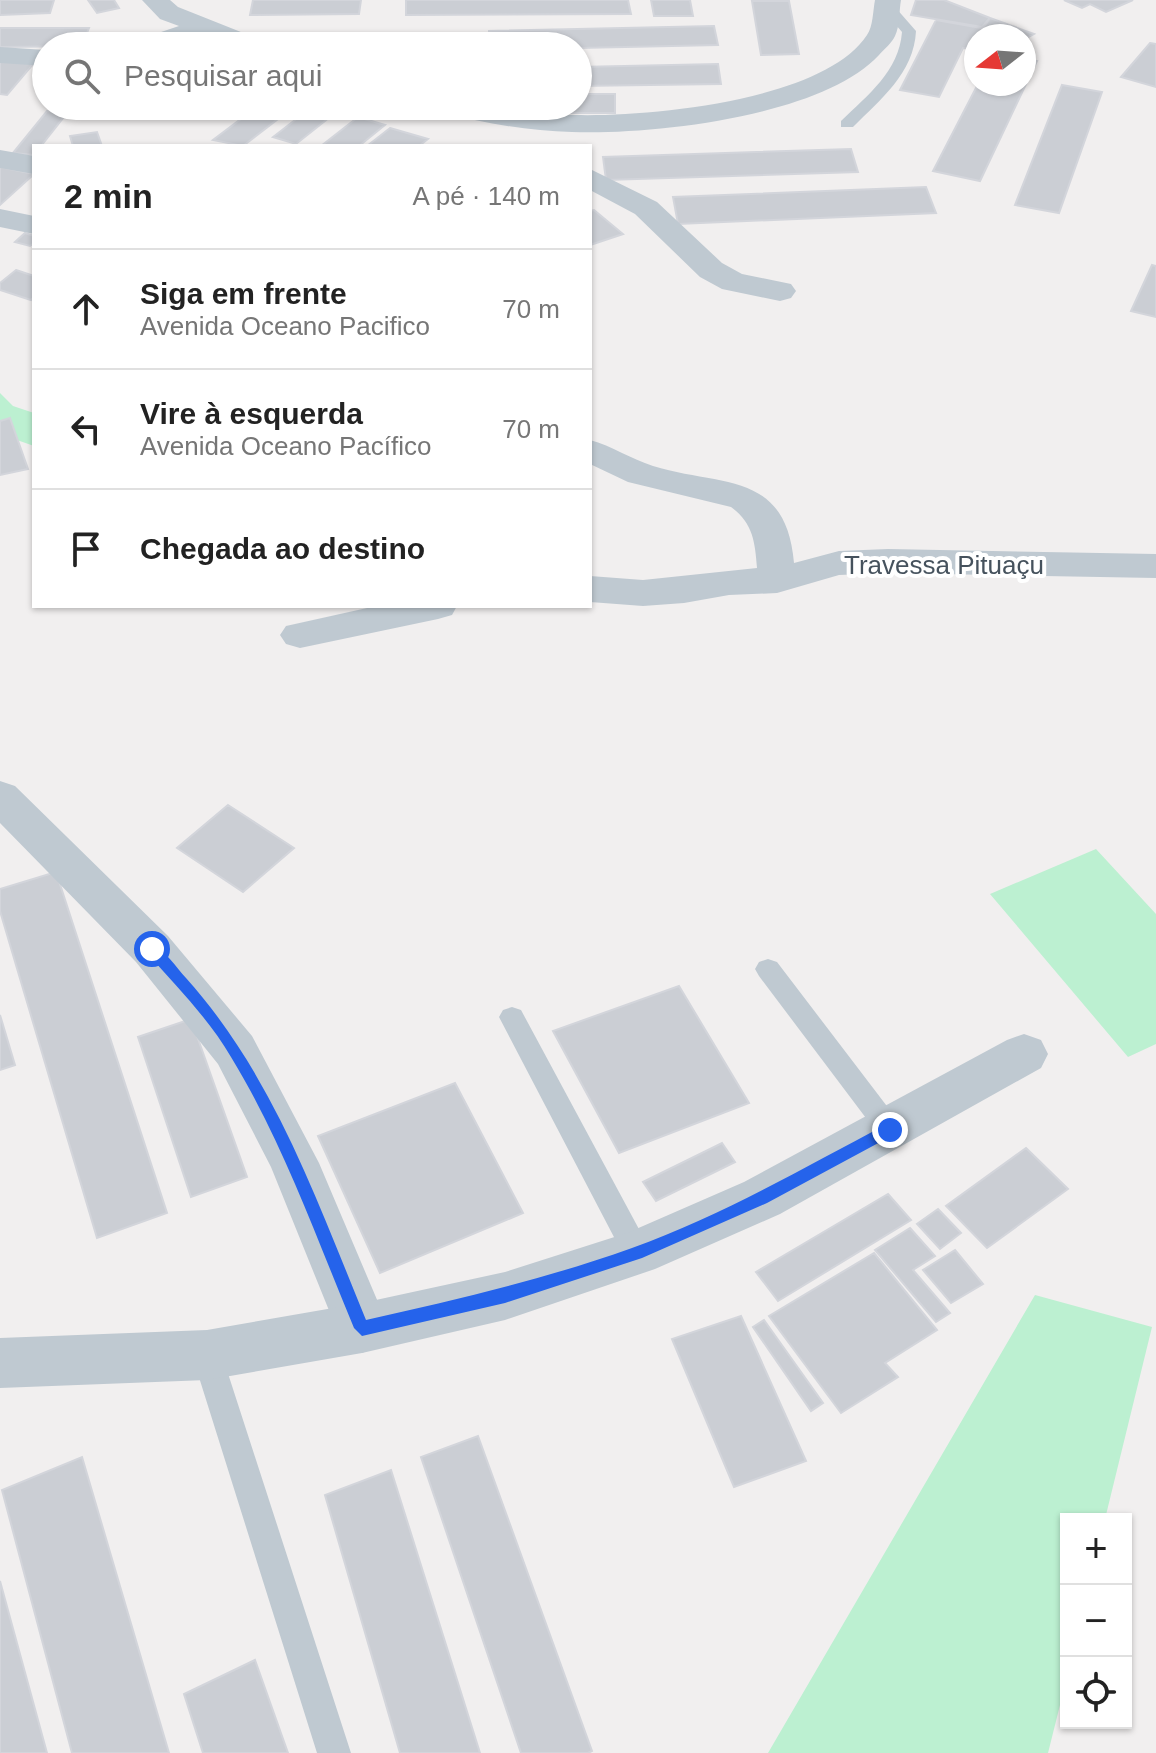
<!DOCTYPE html>
<html lang="pt">
<head>
<meta charset="utf-8">
<style>
	body { margin:0; font-family:Helvetica,sans-serif; background:#f6f6f6; color:#222 }
	.controls { position:absolute; right:24px; bottom:24px; display:grid; overflow:hidden; border-radius:0px; box-shadow:0 2px 6px #0004 }
	.controls button { width:72px; height:72px; display:grid; place-items:center; padding:0; border:0; border-bottom:2px solid #e0e0e0; background:#fff; color:#222; font:40px sans-serif }
	.compass { position:absolute; left:964px; top:24px; width:72px; height:72px; border-radius:50%; background:#fff; box-shadow:0 2px 6px #0004; rotate:253deg }
	.stop { position:absolute; width:24px; height:24px; margin:-18px; border:6px solid #2563eb; border-radius:50%; background:#fff }
	.stop.end { background:#2563eb; border-color:#fff; box-shadow:0 2px 8px #0008 }
	.list { margin:0; padding:0; list-style:none }
	h2 { display:flex; justify-content:space-between; align-items:center; height:104px; margin:0; padding:0 32px; font-size:34px }
	h2 small { font-size:26px; font-weight:400; color:#767676 }
	.list li { display:grid; grid-template-columns:52px 1fr auto; gap:24px; align-items:center; box-sizing:border-box; height:120px; padding:0 32px; border-top:2px solid #e0e0e0 }
	.list b { display:block; font-size:30px; white-space:nowrap }
	.list p { margin:0; font-size:26px; white-space:nowrap; color:#767676 }
	.list em { font-size:26px; font-style:normal; color:#767676 }
	.icon { flex:none; width:44px; height:44px; fill:none; stroke:currentColor; stroke-width:2; stroke-linecap:round; stroke-linejoin:round }
	.map { position:relative; flex:none; width:1156px; height:1753px; overflow:hidden }
	.search { position:absolute; background:#fff; box-shadow:0 2px 6px #0004; left:32px; top:32px; width:560px; height:88px; display:flex; align-items:center; gap:20px; box-sizing:border-box; padding:0 28px; border-radius:44px; color:#767676; font-size:30px }
	.panel { position:absolute; background:#fff; box-shadow:0 2px 6px #0004; left:32px; top:144px; width:560px; height:464px; border-radius:0px }
	.map>svg:first-child { display:block }
	.green { fill:#bcf0d1 }
	.building { fill:#cbced4; stroke:#d3d5db; stroke-width:2 }
	.lines { fill:none; stroke-linecap:round; stroke-linejoin:round }
	.service { fill:#bfc9d1; fill-rule:evenodd }
	.minor { fill:#bfc9d1; fill-rule:evenodd }
	.tertiary { fill:#bfc9d1; fill-rule:evenodd }
	.route { fill:#2563eb }
	.labels { text-anchor:middle; dominant-baseline:central; stroke-width:8; stroke-linejoin:round; paint-order:stroke }
	.street-label { font-size:26px; fill:#46525d; stroke:#fff }
</style>
</head>
<body>
<div class="map">
<svg width="1156" height="1753" viewBox="0 0 1156 1753">
	<rect width="100%" height="100%" fill="#f1efef"/>
	<path class="green" d="M 0,393 L 13,406 L 34,413 L 34,446 L 0,434 Z
		M 1096,849 L 1156,914 L 1156,1044 L 1128,1057 L 990,894 Z
		M 1035,1295 L 1152,1327 L 1105,1519 L 1066,1519 L 1066,1681 L 1048,1753 L 768,1753 Z"/>
	<path class="building" d="M 0,0 L 54,0 L 50,13 L 0,15 Z
		M 88,0 L 114,0 L 119,8 L 97,13 Z
		M 253,0 L 361,0 L 359,14 L 250,15 Z
		M 406,0 L 628,0 L 631,14 L 406,15 Z
		M 651,0 L 690,0 L 693,16 L 654,16 Z
		M 916,0 L 944,0 L 990,18 L 982,27 L 911,15 Z
		M 1064,0 L 1133,0 L 1106,12 L 1090,4 L 1082,8 Z
		M 752,1 L 789,1 L 799,54 L 761,55 Z
		M 990,18 L 1034,34 L 1025,39 L 1024,36 L 984,27 Z
		M 936,20 L 987,29 L 984,36 L 976,36 L 976,50 L 963,48 L 939,97 L 900,90 Z
		M 714,26 L 718,45 L 578,48 L 489,46 L 489,31 Z
		M 0,28 L 89,28 L 82,46 L 0,47 Z
		M 1150,43 L 1156,44 L 1156,87 L 1121,77 Z
		M 0,59 L 34,63 L 7,95 L 0,94 Z
		M 1024,59 L 1037,61 L 980,181 L 933,171 L 978,84 L 1024,84 Z
		M 718,64 L 721,84 L 578,86 L 578,67 Z
		M 1062,85 L 1102,92 L 1059,213 L 1015,205 Z
		M 578,94 L 615,94 L 615,113 L 570,113 L 570,106 L 578,106 Z
		M 202,106 L 252,106 L 239,116 Z
		M 258,106 L 295,106 L 243,146 L 213,140 Z
		M 313,106 L 339,110 L 296,144 L 273,137 Z
		M 47,111 L 67,113 L 41,146 L 34,146 L 34,155 L 13,153 Z
		M 358,117 L 385,125 L 359,146 L 321,146 Z
		M 390,128 L 428,139 L 419,146 L 367,146 Z
		M 97,132 L 102,146 L 73,146 L 70,136 Z
		M 851,149 L 858,172 L 606,180 L 603,157 Z
		M 0,167 L 34,174 L 0,205 Z
		M 926,187 L 936,213 L 678,224 L 673,197 Z
		M 594,210 L 623,234 L 590,245 L 590,211 Z
		M 25,233 L 34,236 L 34,243 L 30,246 L 15,242 Z
		M 1152,265 L 1156,266 L 1156,317 L 1131,311 Z
		M 16,270 L 34,276 L 34,297 L 31,300 L 0,290 L 0,283 Z
		M 10,418 L 28,469 L 0,475 L 0,421 Z
		M 228,805 L 294,848 L 243,892 L 177,848 Z
		M 56,872 L 167,1213 L 97,1238 L 0,911 L 0,889 Z
		M 679,986 L 749,1103 L 619,1153 L 553,1031 Z
		M 0,1015 L 15,1065 L 0,1070 Z
		M 191,1019 L 247,1177 L 191,1197 L 138,1037 Z
		M 455,1083 L 523,1213 L 380,1273 L 318,1136 Z
		M 722,1143 L 735,1162 L 656,1201 L 643,1182 Z
		M 1026,1148 L 1068,1189 L 987,1248 L 946,1206 Z
		M 888,1194 L 911,1220 L 778,1301 L 756,1272 Z
		M 938,1209 L 961,1233 L 940,1249 L 917,1224 Z
		M 910,1228 L 935,1256 L 913,1270 L 950,1313 L 936,1322 L 875,1250 Z
		M 955,1250 L 983,1284 L 951,1303 L 923,1270 Z
		M 874,1253 L 937,1330 L 885,1363 L 898,1377 L 841,1413 L 769,1316 Z
		M 741,1316 L 806,1461 L 734,1487 L 672,1339 Z
		M 764,1320 L 823,1403 L 811,1411 L 753,1327 Z
		M 478,1436 L 592,1751 L 588,1753 L 521,1753 L 421,1457 Z
		M 82,1457 L 169,1753 L 72,1753 L 2,1490 Z
		M 391,1470 L 480,1753 L 400,1753 L 325,1495 Z
		M 0,1581 L 47,1753 L 0,1753 Z
		M 255,1660 L 288,1753 L 203,1753 L 184,1694 Z"/>
	<g class="lines">
		<path class="service" d="M 890,6 L 895,7 L 916,31 C 914,73 880,100 853,127 L 841,127 L 841,121 C 868,95 899,71 902,32 L 883,10 Z
			M 768,959 L 777,962 L 899,1122 L 903,1130 L 899,1138 L 890,1141 L 881,1138 L 759,976 L 755,969 L 759,962 Z
			M 512,1007 L 521,1010 L 647,1244 L 651,1253 L 647,1262 L 637,1266 L 627,1262 L 499,1017 L 503,1010 Z
			M 207,1341 L 217,1345 L 222,1355 L 351,1753 L 317,1753 L 192,1355 L 197,1345 Z"/>
		<path class="minor" d="M 142,0 L 170,0 L 178,7 L 261,40 L 265,46 L 227,46 L 203,36 L 174,46 L 133,46 L 137,40 L 179,26 L 160,19 Z
			M 875,0 L 901,0 C 899,11 900,26 895,36 C 892,43 884,49 879,55 C 823,116 654,135 572,132 C 528,131 483,123 440,112 L 436,106 C 454,106 473,104 491,106 C 519,109 547,115 575,115 C 648,117 824,101 867,35 C 873,27 873,10 875,0 Z
			M 0,47 L 46,50 L 46,66 L 0,63 Z
			M 0,150 L 34,156 L 34,174 L 0,168 Z
			M 590,169 L 657,202 L 722,263 L 742,274 L 791,284 L 796,291 L 791,298 L 780,301 L 722,289 L 700,277 L 635,214 L 590,190 Z
			M 0,209 L 34,216 L 34,234 L 0,227 Z
			M 590,440 C 612,446 631,459 653,466 C 721,487 786,470 794,563 L 839,551 L 888,549 L 1156,554 L 1156,578 L 888,573 L 839,575 L 777,593 L 729,595 L 684,603 L 643,606 L 590,602 L 590,576 L 643,580 L 757,568 C 755,542 753,523 731,507 L 628,482 L 590,464 Z
			M 376,606 L 457,606 L 452,615 L 438,619 L 300,648 L 286,644 L 280,635 L 286,626 Z
			M 0,781 L 15,786 L 168,936 L 252,1036 L 319,1163 L 389,1328 L 381,1345 L 362,1353 L 343,1345 L 271,1167 L 218,1064 L 136,962 L 0,823 Z"/>
		<path class="tertiary" d="M 1024,1034 L 1041,1040 L 1048,1054 L 1041,1068 L 780,1214 L 655,1269 L 505,1320 L 362,1353 L 207,1380 L 0,1388 L 0,1338 L 207,1330 L 362,1303 L 505,1272 L 627,1233 L 744,1182 L 1007,1040 Z"/>
	</g>
	<path class="route" d="M 152,944 C 165,950 176,967 186,978 C 274,1076 317,1201 366,1320 C 456,1300 545,1279 632,1248 C 720,1216 802,1169 885,1125 L 895,1125 L 897,1130 L 895,1134 L 767,1203 L 642,1258 L 505,1303 L 362,1336 L 354,1328 C 316,1237 283,1142 231,1057 C 209,1019 176,986 147,953 L 145,949 Z"/>
	<g class="labels">
		<g class="street-label">
			<text x="944" y="565">Travessa Pituaçu</text>
		</g>
	</g>
</svg>
<div class="controls">
<button>+</button>
<button>−</button>
<button><svg class="icon" aria-label="locate" viewBox="0 0 24 24"><circle cx="12" cy="12" r="6"/><path d="M12 2v4M12 18v4M2 12h4M18 12h4"/></svg></button>
</div>
<svg class="compass" viewBox="-18 -18 36 36"><path d="M0-13l5 13h-10z" fill="#e53935"/><path d="M0 13l5-13h-10z" fill="#767676"/></svg>
<div class="stop" style="left:152px;top:949px"></div>
<div class="stop end" style="left:890px;top:1130px"></div>
<div class="search"><svg class="icon" aria-label="search" viewBox="0 0 24 24"><circle cx="10" cy="10" r="6"/><path d="M15 15l6 6"/></svg>Pesquisar aqui</div>
<section class="panel">
<h2>2 min<small>A pé · 140 m</small></h2>
<ul class="list">
<li><svg class="icon" aria-label="ahead" viewBox="0 0 24 24"><path d="M12 20V5M6 11l6-6 6 6"/></svg><div><b>Siga em frente</b><p>Avenida Oceano Pacifico</p></div><em>70 m</em></li>
<li><svg class="icon" aria-label="left" viewBox="0 0 24 24"><path d="M17 20v-9H6M10 6l-5 5 5 5"/></svg><div><b>Vire à esquerda</b><p>Avenida Oceano Pacífico</p></div><em>70 m</em></li>
<li><svg class="icon" aria-label="arrive" viewBox="0 0 24 24"><path d="M6 21V4h12l-3 4 3 4H6"/></svg><div><b>Chegada ao destino</b></div></li>
</ul>
</section>
</div>
</body>
</html>
